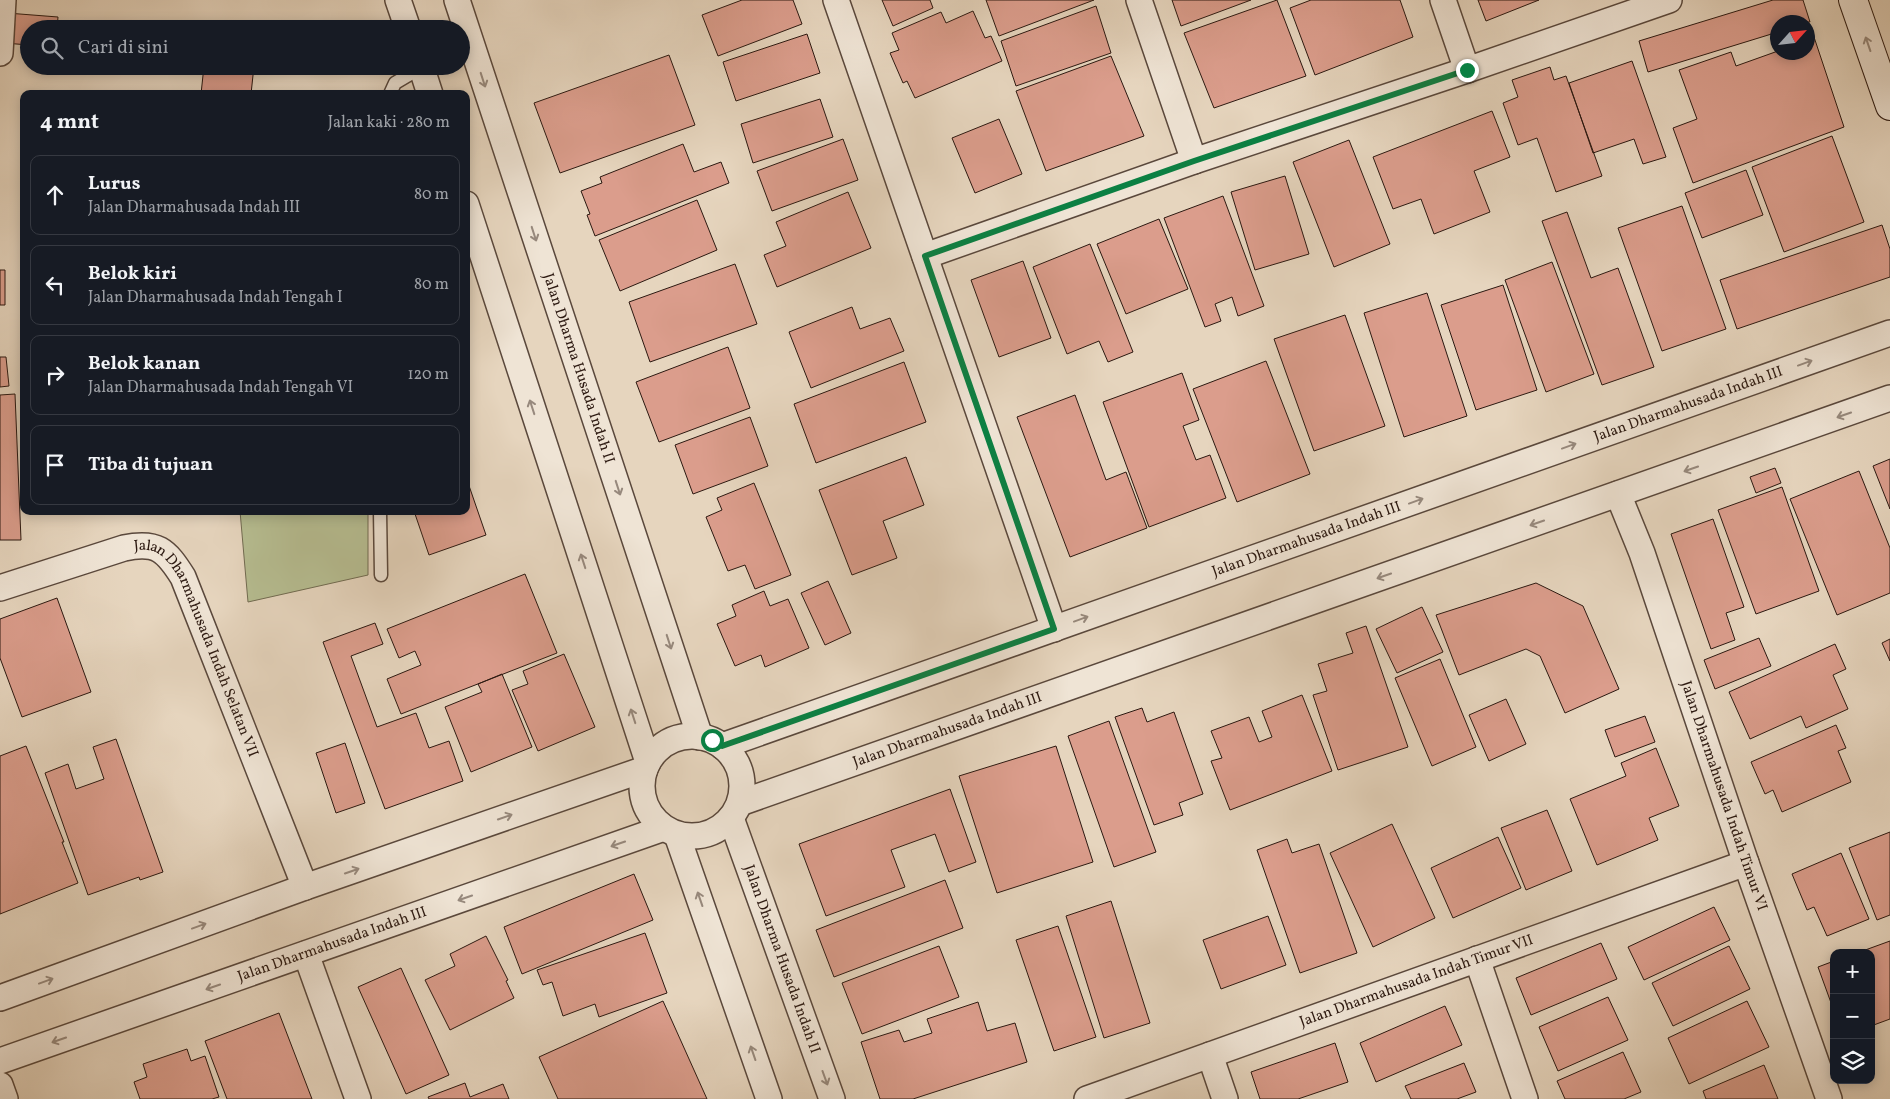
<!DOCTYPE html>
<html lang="id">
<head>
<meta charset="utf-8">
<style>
	body { margin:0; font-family:Vollkorn,serif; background:#242831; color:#f1f3f6 }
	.controls { position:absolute; right:15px; bottom:15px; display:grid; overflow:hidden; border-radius:10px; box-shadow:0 2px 12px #0003 }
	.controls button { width:45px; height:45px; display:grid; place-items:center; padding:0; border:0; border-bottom:1px solid #363941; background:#171b24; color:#f1f3f6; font:25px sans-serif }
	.compass { position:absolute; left:1770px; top:15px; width:45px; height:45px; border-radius:50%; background:#171b24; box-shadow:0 2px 12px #0003; rotate:63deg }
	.stop { position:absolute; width:15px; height:15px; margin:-11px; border:4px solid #0b8043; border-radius:50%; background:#fff }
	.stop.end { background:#0b8043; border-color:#fff; box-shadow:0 1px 5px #0008 }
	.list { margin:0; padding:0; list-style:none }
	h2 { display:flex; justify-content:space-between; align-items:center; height:65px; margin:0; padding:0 20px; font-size:21px }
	h2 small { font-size:16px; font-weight:400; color:#9ea1a6 }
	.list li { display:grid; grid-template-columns:32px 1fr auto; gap:15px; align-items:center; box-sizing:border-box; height:80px; margin:0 10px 10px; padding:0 10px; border:1px solid #363941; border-radius:10px }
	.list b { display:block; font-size:19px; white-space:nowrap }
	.list p { margin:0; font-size:16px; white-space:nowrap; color:#9ea1a6 }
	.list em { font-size:16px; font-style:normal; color:#9ea1a6 }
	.icon { flex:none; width:28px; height:28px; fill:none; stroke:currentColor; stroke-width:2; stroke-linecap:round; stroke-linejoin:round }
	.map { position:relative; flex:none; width:1890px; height:1099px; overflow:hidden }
	.search { position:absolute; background:#171b24; box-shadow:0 2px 12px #0003; left:20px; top:20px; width:450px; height:55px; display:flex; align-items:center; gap:12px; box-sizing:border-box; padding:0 18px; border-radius:28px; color:#9ea1a6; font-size:19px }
	.panel { position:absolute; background:#171b24; box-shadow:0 2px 12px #0003; left:20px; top:90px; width:450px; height:425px; border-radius:10px }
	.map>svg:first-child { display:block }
	.green { fill:#b6bd91; stroke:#716b51 }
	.building { fill:#db9d8c; stroke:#2c1911 }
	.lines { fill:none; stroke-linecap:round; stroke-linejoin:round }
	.service-casing { stroke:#5a483c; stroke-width:15 }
	.minor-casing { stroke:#5a483c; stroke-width:28 }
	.secondary-casing { stroke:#2c1911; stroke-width:30 }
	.service { stroke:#efe4d5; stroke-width:12 }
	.minor { stroke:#efe4d5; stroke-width:25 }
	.secondary { stroke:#efe4d5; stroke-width:28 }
	.oneway { stroke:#97897d }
	.route { stroke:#0b8043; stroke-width:6 }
	.labels { text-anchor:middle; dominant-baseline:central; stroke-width:5; stroke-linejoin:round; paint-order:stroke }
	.street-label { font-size:15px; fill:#2c1911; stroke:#efe4d5 }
</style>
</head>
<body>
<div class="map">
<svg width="1890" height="1099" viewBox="0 0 1890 1099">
	<rect width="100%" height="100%" fill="#e6d5be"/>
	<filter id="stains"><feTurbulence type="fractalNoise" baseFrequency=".004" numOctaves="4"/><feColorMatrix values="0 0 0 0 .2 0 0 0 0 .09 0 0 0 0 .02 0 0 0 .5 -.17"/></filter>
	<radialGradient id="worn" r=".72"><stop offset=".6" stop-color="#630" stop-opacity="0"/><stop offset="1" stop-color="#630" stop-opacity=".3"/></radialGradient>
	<path class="green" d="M 240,511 L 368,511 L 368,575 L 248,602 Z"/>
	<path class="building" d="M 742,0 L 793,0 L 802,24 L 718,56 L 702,15 Z
		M 882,0 L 930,0 L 933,8 L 893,26 Z
		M 986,0 L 1094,0 L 999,36 Z
		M 1172,0 L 1251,0 L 1181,26 Z
		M 1277,0 L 1306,76 L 1214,108 L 1184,33 Z
		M 1311,0 L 1400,0 L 1413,37 L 1315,75 L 1290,8 Z
		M 1478,0 L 1539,0 L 1486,21 Z
		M 1773,0 L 1803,0 L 1810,22 L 1778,22 L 1778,32 L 1648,72 L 1639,41 Z
		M 1096,6 L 1111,53 L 1016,86 L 1001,41 Z
		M 973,11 L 985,38 L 991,36 L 1002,61 L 915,98 L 907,81 L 903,83 L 890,53 L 899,50 L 892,33 L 941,12 L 946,23 Z
		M 7,13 L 58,17 L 57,29 L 29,29 L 29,45 L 4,43 Z
		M 807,34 L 820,73 L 736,101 L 723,62 Z
		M 1814,37 L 1844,127 L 1693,183 L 1673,128 L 1697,119 L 1679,70 L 1731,52 L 1736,66 L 1778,51 L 1778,52 L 1808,52 L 1808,40 Z
		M 669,55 L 695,125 L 560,173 L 534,103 Z
		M 1111,56 L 1144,136 L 1046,171 L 1016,91 Z
		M 1632,61 L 1666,157 L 1643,164 L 1634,139 L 1593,153 L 1569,83 Z
		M 204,66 L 254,66 L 251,94 L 201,94 Z
		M 1550,67 L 1554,80 L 1566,76 L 1602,176 L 1556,192 L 1537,138 L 1518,145 L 1503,103 L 1518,97 L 1512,80 Z
		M 820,99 L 833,137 L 753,163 L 741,124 Z
		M 1492,111 L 1510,157 L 1474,171 L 1490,212 L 1434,234 L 1421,199 L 1393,209 L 1373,157 Z
		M 999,119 L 1022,174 L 975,193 L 952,138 Z
		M 1832,136 L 1864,222 L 1784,252 L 1752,167 Z
		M 843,139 L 858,180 L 772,211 L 757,171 Z
		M 1349,140 L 1390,244 L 1334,267 L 1293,162 Z
		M 683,144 L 694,172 L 721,162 L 729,183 L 595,236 L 587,215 L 590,214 L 581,191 L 602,183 L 600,177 Z
		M 1746,170 L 1763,215 L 1702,238 L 1685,193 Z
		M 1285,176 L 1309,254 L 1255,270 L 1231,192 Z
		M 848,192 L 871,248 L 777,287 L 764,255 L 786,246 L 776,222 Z
		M 1223,196 L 1264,306 L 1238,316 L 1232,297 L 1215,304 L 1221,321 L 1205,327 L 1164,218 Z
		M 697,200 L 717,250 L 620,291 L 599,240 Z
		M 1682,206 L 1726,329 L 1662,351 L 1618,228 Z
		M 1567,212 L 1591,278 L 1618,268 L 1654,367 L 1602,385 L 1542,221 Z
		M 1159,219 L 1188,289 L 1126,314 L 1097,244 Z
		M 1882,225 L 1890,249 L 1890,277 L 1737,329 L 1720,280 Z
		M 1090,244 L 1133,352 L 1108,362 L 1099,341 L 1067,354 L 1033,267 Z
		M 1023,261 L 1051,338 L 999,357 L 971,280 Z
		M 1552,262 L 1594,374 L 1546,392 L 1505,280 Z
		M 735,264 L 757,324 L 650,362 L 629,302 Z
		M 0,270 L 5,270 L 5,305 L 0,305 Z
		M 1503,285 L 1537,390 L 1476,410 L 1441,305 Z
		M 1427,293 L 1467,416 L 1404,437 L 1364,313 Z
		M 852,307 L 860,329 L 890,318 L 904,351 L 811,388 L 789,332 Z
		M 1345,315 L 1385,426 L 1314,451 L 1274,339 Z
		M 728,347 L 750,408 L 659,442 L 636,382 Z
		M 0,357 L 6,357 L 9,386 L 0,387 Z
		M 1266,361 L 1310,474 L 1237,502 L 1193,389 Z
		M 904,362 L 926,422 L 816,463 L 794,404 Z
		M 1182,373 L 1199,420 L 1183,426 L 1196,460 L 1210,455 L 1226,498 L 1149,527 L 1103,402 Z
		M 15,394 L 21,540 L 0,540 L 0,395 Z
		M 1075,395 L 1106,480 L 1126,472 L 1147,528 L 1070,557 L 1017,417 Z
		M 750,417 L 768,466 L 693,494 L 675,445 Z
		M 906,457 L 924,505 L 883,521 L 897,558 L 852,575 L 819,490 Z
		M 1890,459 L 1890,509 L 1873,466 Z
		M 1775,468 L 1781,483 L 1756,493 L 1750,477 Z
		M 1859,471 L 1890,548 L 1890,593 L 1837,615 L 1790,499 Z
		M 466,477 L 486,535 L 429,555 L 414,511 L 466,511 Z
		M 754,483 L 791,575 L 755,589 L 745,565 L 728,571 L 706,517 L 722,510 L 717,498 Z
		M 1782,487 L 1819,591 L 1756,614 L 1718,510 Z
		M 1713,519 L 1744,607 L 1726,613 L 1735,640 L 1711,649 L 1671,534 Z
		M 525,574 L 557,653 L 401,714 L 387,679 L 421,665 L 415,651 L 399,658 L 387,629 Z
		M 828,581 L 851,633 L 825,645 L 801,593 Z
		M 1536,583 L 1583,606 L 1619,689 L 1565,713 L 1540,656 L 1526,649 L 1459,675 L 1436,615 Z
		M 764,591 L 770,606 L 788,599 L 809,648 L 765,667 L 761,655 L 735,666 L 717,624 L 736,616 L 732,605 Z
		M 57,598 L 91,692 L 22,717 L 0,658 L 0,619 Z
		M 1422,607 L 1443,652 L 1397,673 L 1376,629 Z
		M 375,623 L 383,644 L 351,656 L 377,727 L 416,713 L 429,748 L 449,741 L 463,781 L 385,809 L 323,642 Z
		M 1366,626 L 1408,747 L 1338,770 L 1313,695 L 1327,691 L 1318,664 L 1353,653 L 1346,633 Z
		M 1759,638 L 1771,666 L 1715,689 L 1704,660 Z
		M 1890,639 L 1890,661 L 1882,643 Z
		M 1835,644 L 1846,669 L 1833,675 L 1848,709 L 1806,728 L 1801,716 L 1750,739 L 1729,692 Z
		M 564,654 L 595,727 L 538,751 L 512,690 L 528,684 L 523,671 Z
		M 1440,659 L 1476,747 L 1432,766 L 1395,678 Z
		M 502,674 L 532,747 L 471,772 L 445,707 L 482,692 L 478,684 Z
		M 1302,695 L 1332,771 L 1230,810 L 1211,761 L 1222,758 L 1211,731 L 1249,717 L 1259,742 L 1272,737 L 1262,711 Z
		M 1506,699 L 1526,744 L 1489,761 L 1469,715 Z
		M 1142,708 L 1147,722 L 1174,712 L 1203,794 L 1179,803 L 1183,815 L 1154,825 L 1115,717 Z
		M 1645,716 L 1655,742 L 1615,757 L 1605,730 Z
		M 1109,721 L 1156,852 L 1114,867 L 1068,736 Z
		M 1836,725 L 1846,748 L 1838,751 L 1851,782 L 1782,812 L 1773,790 L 1765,794 L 1751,762 Z
		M 116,739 L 163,872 L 140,880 L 139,877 L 88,895 L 45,773 L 68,764 L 76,789 L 104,779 L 93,747 Z
		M 345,743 L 365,803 L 336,813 L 316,753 Z
		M 26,746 L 64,842 L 62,842 L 78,883 L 0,914 L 0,756 Z
		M 1056,746 L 1093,862 L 997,893 L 959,776 Z
		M 1656,748 L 1679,806 L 1649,818 L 1658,840 L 1597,865 L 1570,799 L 1626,776 L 1621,763 Z
		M 950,789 L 976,862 L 949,872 L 935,834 L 891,850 L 905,887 L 826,916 L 799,844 Z
		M 1547,810 L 1572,871 L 1526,890 L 1501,828 Z
		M 1392,824 L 1435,918 L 1373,947 L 1330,853 Z
		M 1890,832 L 1890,915 L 1877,920 L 1849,848 Z
		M 1498,837 L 1521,888 L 1453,918 L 1431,868 Z
		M 1287,839 L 1292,853 L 1319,844 L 1357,953 L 1300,973 L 1257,850 Z
		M 1841,853 L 1869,919 L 1827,936 L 1814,907 L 1807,910 L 1792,874 Z
		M 634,874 L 653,920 L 522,974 L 504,927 Z
		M 945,880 L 963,928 L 834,977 L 816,930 Z
		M 1111,901 L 1150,1023 L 1104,1038 L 1066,916 Z
		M 1714,907 L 1730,940 L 1644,980 L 1628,947 Z
		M 1268,916 L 1286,965 L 1221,989 L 1203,940 Z
		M 1058,926 L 1096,1037 L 1054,1051 L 1016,940 Z
		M 645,933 L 667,993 L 599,1017 L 595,1004 L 563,1016 L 552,982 L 543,985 L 537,970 Z
		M 486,936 L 508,980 L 506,981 L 514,998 L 450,1030 L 425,980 L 455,966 L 450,954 Z
		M 1890,941 L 1890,1019 L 1871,1026 L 1871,953 L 1857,953 Z
		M 1601,943 L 1617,979 L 1531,1015 L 1516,978 Z
		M 939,946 L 959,997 L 862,1034 L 842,983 Z
		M 1729,946 L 1750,989 L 1673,1026 L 1652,983 Z
		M 1834,961 L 1834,1011 L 1818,967 Z
		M 401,968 L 449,1075 L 406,1094 L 358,987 Z
		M 1608,997 L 1628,1040 L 1558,1071 L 1539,1027 Z
		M 663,1001 L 707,1099 L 558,1099 L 539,1057 Z
		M 1747,1001 L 1769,1047 L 1689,1084 L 1668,1038 Z
		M 978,1002 L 987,1031 L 1015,1023 L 1027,1062 L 913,1099 L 880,1099 L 861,1042 L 899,1030 L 904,1042 L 932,1033 L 927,1019 Z
		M 1445,1006 L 1462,1045 L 1376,1082 L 1360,1043 Z
		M 279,1013 L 312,1099 L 227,1099 L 205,1041 Z
		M 1335,1043 L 1348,1082 L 1298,1099 L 1260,1099 L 1251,1072 Z
		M 187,1049 L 191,1061 L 205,1056 L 219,1097 L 212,1099 L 140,1099 L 134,1082 L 147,1077 L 143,1064 Z
		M 1623,1052 L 1641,1092 L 1624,1099 L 1565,1099 L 1557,1081 Z
		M 1464,1063 L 1476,1092 L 1457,1099 L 1411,1099 L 1405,1086 Z
		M 1764,1065 L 1778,1099 L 1706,1099 L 1703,1091 Z
		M 465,1083 L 470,1097 L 503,1084 L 509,1099 L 429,1099 L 428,1097 Z"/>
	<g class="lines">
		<g class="service-casing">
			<path id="service" d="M 390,94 L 395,83 L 422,67
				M 380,511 L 381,575"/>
		</g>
		<g class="minor-casing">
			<g id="minor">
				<path d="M 398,0 L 408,29"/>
				<path id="s1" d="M 457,0 L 700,737"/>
				<path d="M 836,0 L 1054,629"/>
				<path d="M 1139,0 L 1194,161"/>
				<path d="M 1443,0 L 1467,70"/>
				<path d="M 0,53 L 3,0"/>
				<path d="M 421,66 L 430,94"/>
				<path d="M 466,204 L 648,762"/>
				<path d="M 925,256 L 1194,161 L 1467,70 L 1669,0"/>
				<path id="s2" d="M 1618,494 L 1642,553 L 1746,863 L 1829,1099"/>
				<path id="s3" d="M 0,588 L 124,548 C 157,541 166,550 183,577 L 305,887"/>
				<circle cx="692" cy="786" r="50"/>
				<path id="s4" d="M 722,746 L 1890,333"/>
				<path id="s5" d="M 740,803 L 1890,398"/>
				<path id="s6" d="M 731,818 L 832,1099"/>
				<path d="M 677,835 L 769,1099"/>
				<path d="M 306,954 L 358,1099"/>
				<path d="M 1477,959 L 1525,1099"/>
				<path d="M 0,998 L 305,887 L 645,769"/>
				<path d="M 1210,1055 L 1225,1099"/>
				<path id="s7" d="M 0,1061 L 664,828"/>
				<path d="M 0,1085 L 5,1099"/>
				<path id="s8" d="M 1087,1099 L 1746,863"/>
			</g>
		</g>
		<g class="secondary-casing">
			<path id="secondary" d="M 1853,0 L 1890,106"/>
		</g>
		<use href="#service" class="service"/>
		<use href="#minor" class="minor"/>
		<use href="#secondary" class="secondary"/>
	</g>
	<defs><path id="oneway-shaft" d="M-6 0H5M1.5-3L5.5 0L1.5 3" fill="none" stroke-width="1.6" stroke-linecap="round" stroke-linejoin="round" transform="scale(1.25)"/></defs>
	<g class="oneway">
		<use href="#oneway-shaft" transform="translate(1868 44) rotate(-109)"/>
		<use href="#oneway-shaft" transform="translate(483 80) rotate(72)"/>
		<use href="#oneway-shaft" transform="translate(534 234) rotate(72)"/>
		<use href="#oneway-shaft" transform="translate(1805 363) rotate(-20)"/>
		<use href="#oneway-shaft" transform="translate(532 407) rotate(-108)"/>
		<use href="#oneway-shaft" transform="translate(1844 415) rotate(161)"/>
		<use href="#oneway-shaft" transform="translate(1569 446) rotate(-20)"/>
		<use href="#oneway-shaft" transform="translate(1691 469) rotate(161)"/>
		<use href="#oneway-shaft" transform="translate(618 488) rotate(72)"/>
		<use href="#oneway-shaft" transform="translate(1416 501) rotate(-20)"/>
		<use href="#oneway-shaft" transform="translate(1537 523) rotate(161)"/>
		<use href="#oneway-shaft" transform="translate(583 561) rotate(-108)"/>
		<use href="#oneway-shaft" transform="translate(1384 576) rotate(161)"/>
		<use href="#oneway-shaft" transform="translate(1081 619) rotate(-20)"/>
		<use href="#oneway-shaft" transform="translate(669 642) rotate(72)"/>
		<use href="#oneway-shaft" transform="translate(633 716) rotate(-108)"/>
		<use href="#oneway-shaft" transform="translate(505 817) rotate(-19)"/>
		<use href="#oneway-shaft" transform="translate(618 844) rotate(161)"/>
		<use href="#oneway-shaft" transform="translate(352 871) rotate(-19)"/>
		<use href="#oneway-shaft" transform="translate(465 898) rotate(161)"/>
		<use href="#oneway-shaft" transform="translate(700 899) rotate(-109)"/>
		<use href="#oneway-shaft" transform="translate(199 926) rotate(-20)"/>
		<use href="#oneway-shaft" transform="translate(46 981) rotate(-20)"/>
		<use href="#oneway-shaft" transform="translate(213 987) rotate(161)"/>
		<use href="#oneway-shaft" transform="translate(59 1040) rotate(161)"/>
		<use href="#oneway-shaft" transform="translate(753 1053) rotate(-109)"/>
		<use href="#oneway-shaft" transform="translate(825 1078) rotate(70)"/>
	</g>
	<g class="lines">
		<path class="route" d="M 712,740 L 722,746 L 1054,629 L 925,256 L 1194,161 L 1467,70"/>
	</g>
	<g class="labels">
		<g class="street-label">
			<text stroke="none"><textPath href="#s1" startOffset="388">Jalan Dharma Husada Indah II</textPath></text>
			<text stroke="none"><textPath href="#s4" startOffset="1025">Jalan Dharmahusada Indah III</textPath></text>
			<text stroke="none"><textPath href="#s4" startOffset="620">Jalan Dharmahusada Indah III</textPath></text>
			<text stroke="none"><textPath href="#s3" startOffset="268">Jalan Dharmahusada Indah Selatan VII</textPath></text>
			<text stroke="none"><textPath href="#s5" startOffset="220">Jalan Dharmahusada Indah III</textPath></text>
			<text stroke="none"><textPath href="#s2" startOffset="320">Jalan Dharmahusada Indah Timur VI</textPath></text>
			<text stroke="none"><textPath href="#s7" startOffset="352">Jalan Dharmahusada Indah III</textPath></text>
			<text stroke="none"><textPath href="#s6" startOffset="150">Jalan Dharma Husada Indah II</textPath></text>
			<text stroke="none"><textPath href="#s8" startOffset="350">Jalan Dharmahusada Indah Timur VII</textPath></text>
		</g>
	</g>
	<rect width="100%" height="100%" filter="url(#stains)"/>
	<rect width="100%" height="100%" fill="url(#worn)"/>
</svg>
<div class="controls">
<button>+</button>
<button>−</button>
<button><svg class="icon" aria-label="layers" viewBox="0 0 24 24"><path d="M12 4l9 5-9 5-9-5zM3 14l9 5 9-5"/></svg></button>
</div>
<svg class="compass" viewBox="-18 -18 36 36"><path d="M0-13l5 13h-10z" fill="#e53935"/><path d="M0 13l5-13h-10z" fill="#9ea1a6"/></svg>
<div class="stop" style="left:712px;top:740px"></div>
<div class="stop end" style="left:1467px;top:70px"></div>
<div class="search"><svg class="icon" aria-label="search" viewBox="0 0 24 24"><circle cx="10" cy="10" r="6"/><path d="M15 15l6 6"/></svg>Cari di sini</div>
<section class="panel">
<h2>4 mnt<small>Jalan kaki · 280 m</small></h2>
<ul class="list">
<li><svg class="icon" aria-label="ahead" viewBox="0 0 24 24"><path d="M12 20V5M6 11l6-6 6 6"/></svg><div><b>Lurus</b><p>Jalan Dharmahusada Indah III</p></div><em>80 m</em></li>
<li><svg class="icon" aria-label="left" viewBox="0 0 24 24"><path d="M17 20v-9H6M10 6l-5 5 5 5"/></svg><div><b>Belok kiri</b><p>Jalan Dharmahusada Indah Tengah I</p></div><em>80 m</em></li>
<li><svg class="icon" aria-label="right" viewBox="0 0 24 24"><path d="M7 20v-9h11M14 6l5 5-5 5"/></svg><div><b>Belok kanan</b><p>Jalan Dharmahusada Indah Tengah VI</p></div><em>120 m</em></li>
<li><svg class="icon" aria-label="arrive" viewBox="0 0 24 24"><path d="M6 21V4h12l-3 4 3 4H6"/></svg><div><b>Tiba di tujuan</b></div></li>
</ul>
</section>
</div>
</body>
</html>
